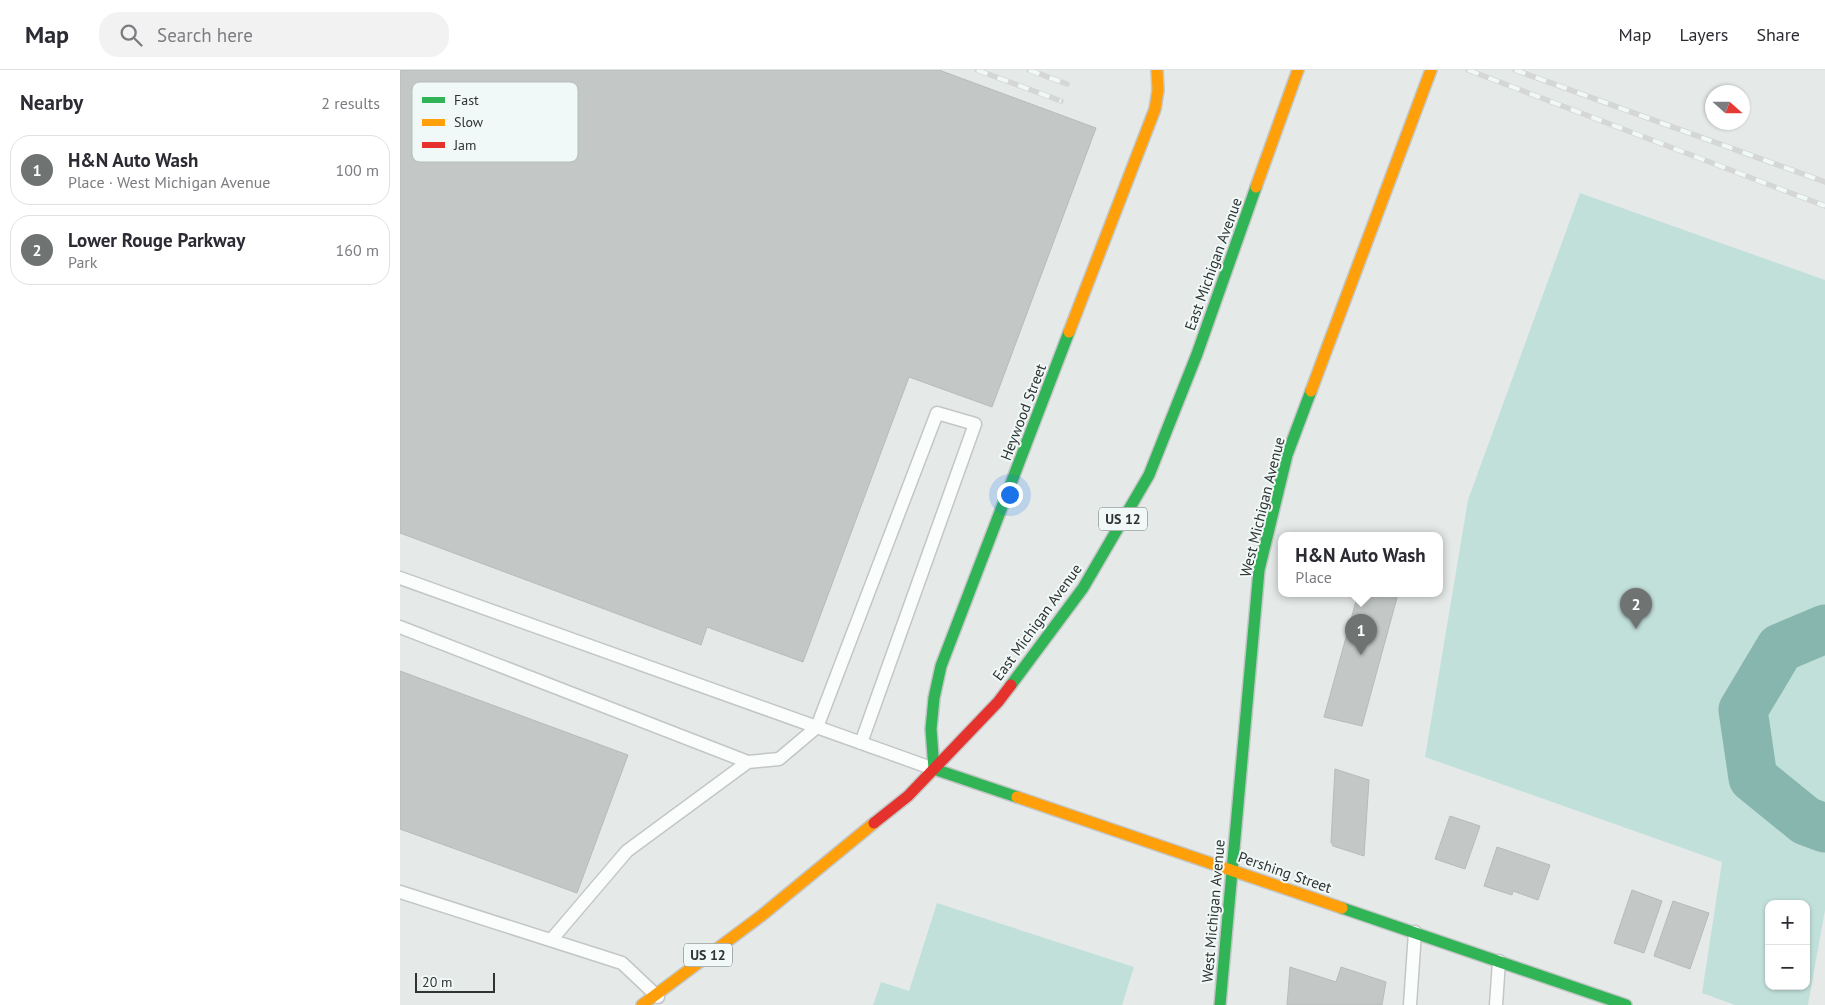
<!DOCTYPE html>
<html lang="en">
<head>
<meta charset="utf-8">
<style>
	body { margin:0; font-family:"PT Sans",sans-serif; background:#f2f2f3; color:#2b2b33 }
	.controls { position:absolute; right:15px; bottom:15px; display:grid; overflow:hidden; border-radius:10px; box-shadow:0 1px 4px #0004 }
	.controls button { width:45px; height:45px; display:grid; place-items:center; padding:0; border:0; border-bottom:1px solid #e1e1e2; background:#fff; color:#2b2b33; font:25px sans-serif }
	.compass { position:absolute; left:1305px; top:15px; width:45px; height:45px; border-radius:50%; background:#fff; box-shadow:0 1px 4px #0004; rotate:111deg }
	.scale { position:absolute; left:15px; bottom:12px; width:80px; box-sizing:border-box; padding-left:5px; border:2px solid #2f3332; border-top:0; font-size:14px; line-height:18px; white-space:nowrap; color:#2f3332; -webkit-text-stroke:4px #f0f9f7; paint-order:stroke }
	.you { position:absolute; left:609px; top:424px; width:18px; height:18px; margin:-12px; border:4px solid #fff; border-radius:50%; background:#1a73e8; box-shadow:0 0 0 8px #1a73e833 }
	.badge { display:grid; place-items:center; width:32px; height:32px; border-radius:50%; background:#6f7372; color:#fff; font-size:16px; font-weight:700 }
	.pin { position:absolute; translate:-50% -41px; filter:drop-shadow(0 1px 2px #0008) }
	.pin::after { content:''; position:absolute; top:26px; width:18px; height:15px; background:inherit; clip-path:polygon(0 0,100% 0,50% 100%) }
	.popup { position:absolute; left:878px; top:462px; width:165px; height:65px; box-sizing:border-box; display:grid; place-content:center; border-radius:10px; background:#fff; filter:drop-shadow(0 1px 4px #0005); font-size:16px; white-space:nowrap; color:#7c7c81 }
	.popup b { font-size:19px; color:#2b2b33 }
	.popup::after { content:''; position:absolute; left:50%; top:100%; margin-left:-10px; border:10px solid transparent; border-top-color:#fff }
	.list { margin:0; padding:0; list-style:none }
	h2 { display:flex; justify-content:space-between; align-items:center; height:65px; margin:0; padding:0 20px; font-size:21px }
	h2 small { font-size:16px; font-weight:400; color:#7c7c81 }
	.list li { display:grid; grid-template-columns:32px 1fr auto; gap:15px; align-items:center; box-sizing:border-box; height:70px; margin:0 10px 10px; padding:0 10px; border:1px solid #e1e1e2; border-radius:20px }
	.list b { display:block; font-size:19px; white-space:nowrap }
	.list p { margin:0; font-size:16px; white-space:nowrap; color:#7c7c81 }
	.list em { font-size:16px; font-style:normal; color:#7c7c81 }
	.icon { flex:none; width:28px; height:28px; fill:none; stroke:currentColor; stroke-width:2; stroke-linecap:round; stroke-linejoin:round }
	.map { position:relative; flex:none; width:1425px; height:935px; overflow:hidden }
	header { display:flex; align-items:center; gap:30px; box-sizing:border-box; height:70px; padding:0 25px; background:#fff; border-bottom:1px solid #e1e1e2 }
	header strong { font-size:24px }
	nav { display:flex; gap:28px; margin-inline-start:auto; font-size:18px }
	.search { width:350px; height:45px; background:#f2f2f3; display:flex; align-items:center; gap:12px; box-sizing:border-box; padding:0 18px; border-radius:20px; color:#7c7c81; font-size:19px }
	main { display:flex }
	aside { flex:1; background:#fff }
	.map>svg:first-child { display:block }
	.green { fill:#c2e0da; fill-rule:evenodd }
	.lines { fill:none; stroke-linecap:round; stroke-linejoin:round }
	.river { stroke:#87b6ae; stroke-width:49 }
	.building { fill:#c3c7c6; stroke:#b7bbba }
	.lane-casing { stroke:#c3c6c6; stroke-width:15 }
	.fast-casing { stroke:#c3c6c6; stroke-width:14 }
	.slow-casing { stroke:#c3c6c6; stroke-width:14 }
	.jam-casing { stroke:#c3c6c6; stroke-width:14 }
	.lane { stroke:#fbfcfc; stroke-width:12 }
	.fast { stroke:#30b455; stroke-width:11 }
	.slow { stroke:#ff9f0a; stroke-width:11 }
	.jam { stroke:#e5322d; stroke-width:11 }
	.rail-casing { stroke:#d5d6d6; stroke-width:5.5 }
	.rail { stroke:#f0f9f7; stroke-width:4; stroke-dasharray:11; stroke-linecap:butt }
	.labels { text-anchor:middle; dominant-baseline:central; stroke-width:4; stroke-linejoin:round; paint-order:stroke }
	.shield { fill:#f0f9f7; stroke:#696e6d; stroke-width:1 }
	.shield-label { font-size:14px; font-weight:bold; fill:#2f3332 }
	.street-label { font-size:15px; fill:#2f3332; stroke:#f0f9f7 }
	.key { fill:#f0f9f7; stroke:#b6bebc; stroke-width:1 }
	.key-label { font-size:14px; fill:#2f3332 }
</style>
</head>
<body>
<header>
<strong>Map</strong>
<div class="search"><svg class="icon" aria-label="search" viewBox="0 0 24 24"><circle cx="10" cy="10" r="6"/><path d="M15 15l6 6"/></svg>Search here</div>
<nav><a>Map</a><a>Layers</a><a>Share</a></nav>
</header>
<main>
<aside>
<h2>Nearby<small>2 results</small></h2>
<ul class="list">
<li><span class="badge">1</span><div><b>H&amp;N Auto Wash</b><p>Place · West Michigan Avenue</p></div><em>100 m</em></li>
<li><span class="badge">2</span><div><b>Lower Rouge Parkway</b><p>Park</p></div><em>160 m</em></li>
</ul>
</aside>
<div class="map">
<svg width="1425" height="935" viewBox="0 0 1425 935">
	<rect width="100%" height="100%" fill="#e5eae9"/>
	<path class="green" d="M 1180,123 L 1425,210 L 1425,840 L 1408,935 L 1335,935 L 1302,923 L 1322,792 L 1025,687 L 1068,430 ZM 1369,834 L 1406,834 L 1406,916 L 1369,916 Z
		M 537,833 L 734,897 L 722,935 L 473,935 L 481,912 L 509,921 Z"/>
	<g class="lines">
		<path class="river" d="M 1425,559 L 1380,578 L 1343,640 L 1353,708 L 1406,751 L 1425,758"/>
	</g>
	<path class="building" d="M 0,0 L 539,0 L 696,58 L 592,337 L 509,307 L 403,592 L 307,557 L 301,575 L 0,463 Z
		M 958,524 L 998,524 L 962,656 L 924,647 Z
		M 0,601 L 228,685 L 177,823 L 0,759 Z
		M 935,699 L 969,710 L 964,786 L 933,776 L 931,772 Z
		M 1050,746 L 1080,756 L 1065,799 L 1035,789 Z
		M 1097,777 L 1150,795 L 1138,830 L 1113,821 L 1112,825 L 1084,816 Z
		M 1232,820 L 1262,831 L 1244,883 L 1214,873 Z
		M 1273,831 L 1309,843 L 1290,899 L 1254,886 Z
		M 890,897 L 936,912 L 941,897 L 986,912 L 982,935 L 887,935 Z"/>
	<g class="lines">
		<g class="lane-casing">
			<path id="lane" d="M 0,508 L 534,699
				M 0,557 L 348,692 L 379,689 L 417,657 L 537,343 L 575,354 L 461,673
				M 0,822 L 222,893 L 258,927
				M 152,869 L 227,781 L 348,692
				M 1010,935 L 1015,862
				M 1096,935 L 1099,891"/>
		</g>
		<g class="fast-casing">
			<path id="fast" d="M 611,615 L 683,518 L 749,405 L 797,284 L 856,117
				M 617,727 L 534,699 L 531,659 L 534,628 L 541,596 L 669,262
				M 942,838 L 1226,935
				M 820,935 L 859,500 L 887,385 L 911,321"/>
		</g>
		<g class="slow-casing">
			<path id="slow" d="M 856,117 L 898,0
				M 669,262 L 755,39 L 758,20 L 757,0
				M 911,321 L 1031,0
				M 617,727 L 942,838
				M 242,935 L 361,846 L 474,753"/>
		</g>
		<g class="jam-casing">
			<path id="jam" d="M 474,753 L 508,726 L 598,632 L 611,615"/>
		</g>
		<use href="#lane" class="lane"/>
		<use href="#fast" class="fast"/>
		<use href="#slow" class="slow"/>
		<use href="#jam" class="jam"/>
		<g class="rail-casing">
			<path id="rail" d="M 577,0 L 661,31
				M 629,0 L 667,14
				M 1068,0 L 1425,136
				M 1115,0 L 1425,112"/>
		</g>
		<use href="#rail" class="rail"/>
	</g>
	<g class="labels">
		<g class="shield">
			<rect x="699" y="437.5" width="48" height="23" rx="4"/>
			<rect x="284" y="873.5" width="48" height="23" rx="4"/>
		</g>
		<g class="shield-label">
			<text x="723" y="449">US 12</text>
			<text x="308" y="885">US 12</text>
		</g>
		<g class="street-label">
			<text transform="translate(813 194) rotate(-70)">East Michigan Avenue</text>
			<text transform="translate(623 342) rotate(-69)">Heywood Street</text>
			<text transform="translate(862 437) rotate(-76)">West Michigan Avenue</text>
			<text transform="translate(637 552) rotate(-54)">East Michigan Avenue</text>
			<text transform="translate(885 802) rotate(19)">Pershing Street</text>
			<text transform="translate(813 841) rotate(-85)">West Michigan Avenue</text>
		</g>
	</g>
	<rect x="12" y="12" width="166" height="80" rx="8" class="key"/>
	<rect x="22" y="27" width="23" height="6" fill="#30b455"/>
	<rect x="22" y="49" width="23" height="7" fill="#ff9f0a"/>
	<rect x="22" y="72" width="23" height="6" fill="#e5322d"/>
	<g class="key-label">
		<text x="54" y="35">Fast</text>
		<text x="54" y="57">Slow</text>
		<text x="54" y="80">Jam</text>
	</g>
</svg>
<div class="controls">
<button>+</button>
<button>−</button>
</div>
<svg class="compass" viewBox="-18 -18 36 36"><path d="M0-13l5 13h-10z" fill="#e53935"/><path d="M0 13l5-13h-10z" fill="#7c7c81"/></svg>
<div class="scale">20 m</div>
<div class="you"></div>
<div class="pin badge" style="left:961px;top:585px">1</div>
<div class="popup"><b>H&amp;N Auto Wash</b>Place</div>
<div class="pin badge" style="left:1236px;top:559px">2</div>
</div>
</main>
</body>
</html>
